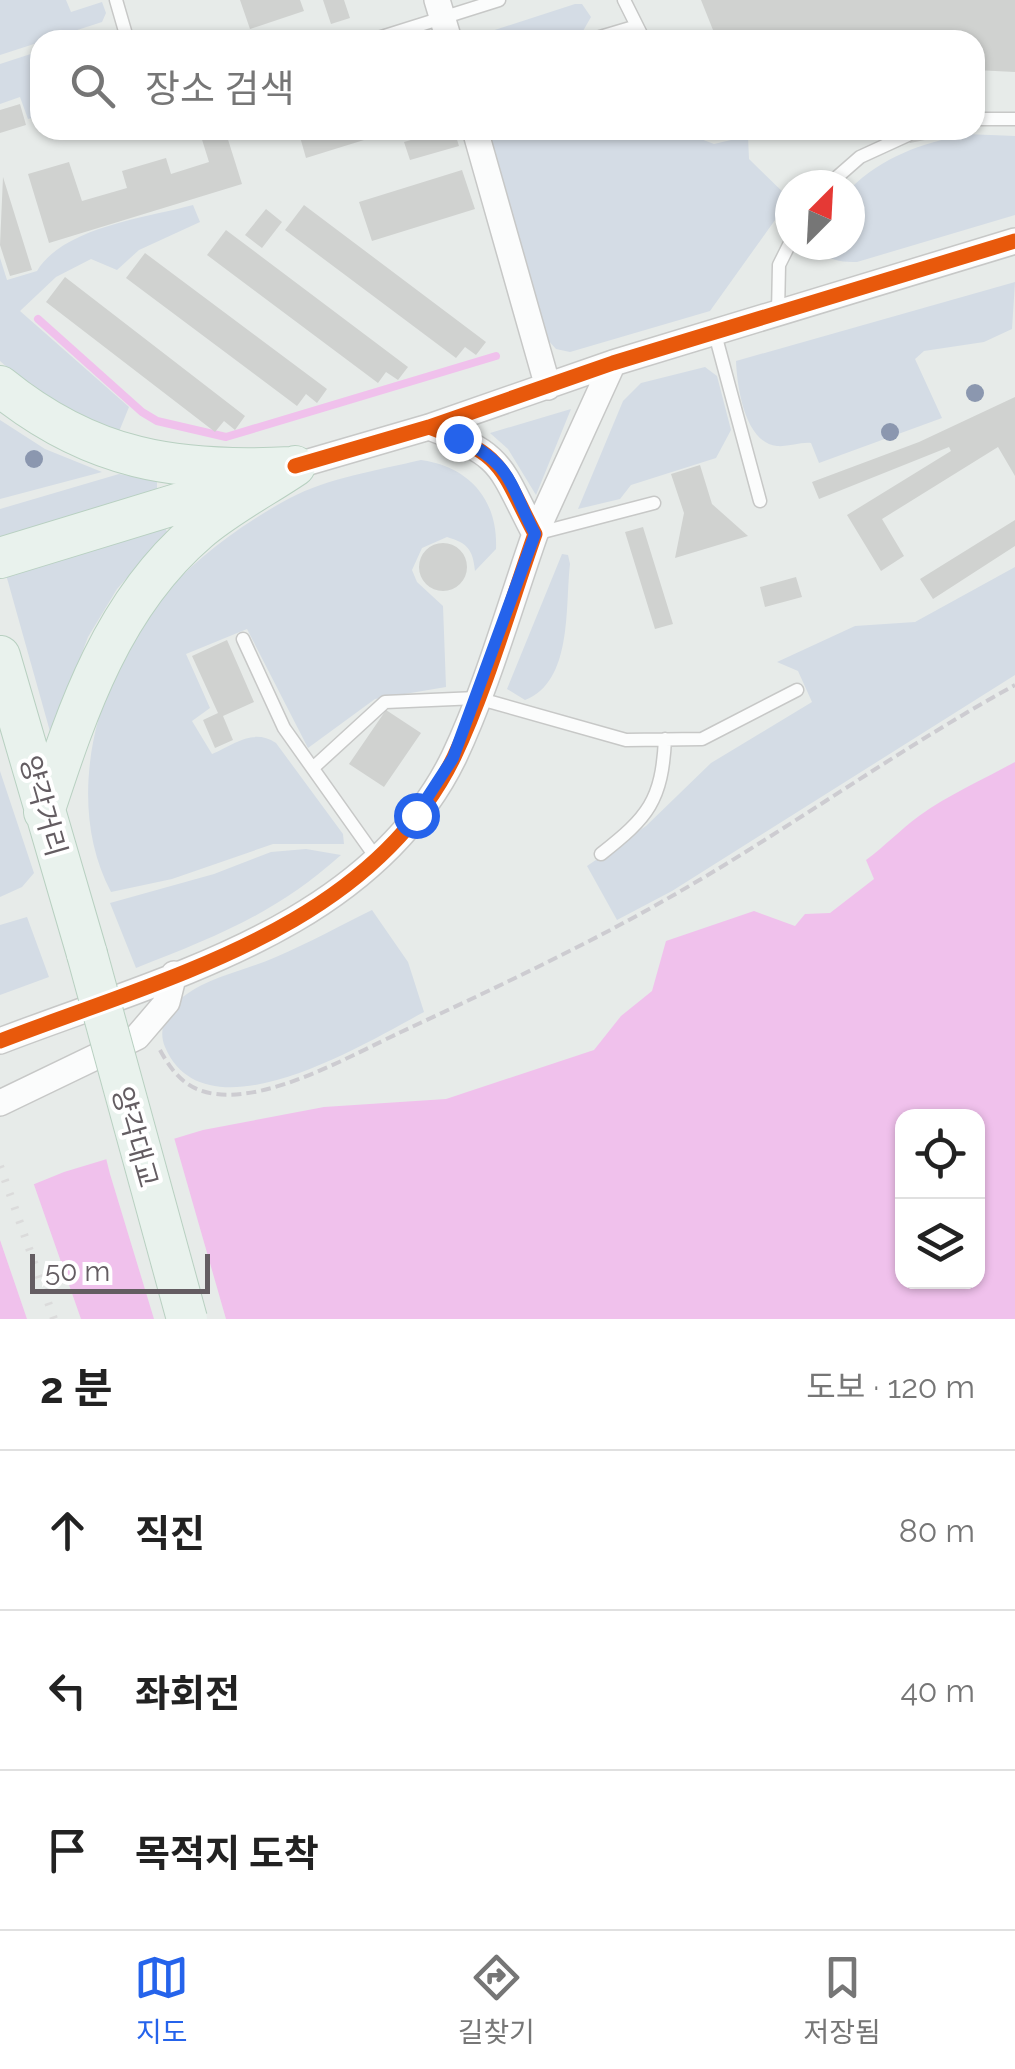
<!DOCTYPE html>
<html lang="ko">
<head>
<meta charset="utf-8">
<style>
	body { margin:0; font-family:Raleway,"Noto Sans KR",sans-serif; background:#f6f6f6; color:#222 }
	.controls { position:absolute; right:30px; bottom:30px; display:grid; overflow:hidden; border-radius:20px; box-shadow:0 2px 8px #0004 }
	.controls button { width:90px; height:90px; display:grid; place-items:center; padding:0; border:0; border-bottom:2px solid #e0e0e0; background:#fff; color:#222; font:50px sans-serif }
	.compass { position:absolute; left:775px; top:170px; width:90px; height:90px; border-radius:50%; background:#fff; box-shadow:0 2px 8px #0004; rotate:24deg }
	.scale { position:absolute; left:30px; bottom:25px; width:180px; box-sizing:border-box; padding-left:10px; border:5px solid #645d62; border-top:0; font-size:28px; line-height:35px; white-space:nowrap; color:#645d62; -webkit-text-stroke:8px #fff; paint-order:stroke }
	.stop { position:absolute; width:30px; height:30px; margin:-22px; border:8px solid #2563eb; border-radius:50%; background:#fff }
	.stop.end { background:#2563eb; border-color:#fff; box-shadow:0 2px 10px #0008 }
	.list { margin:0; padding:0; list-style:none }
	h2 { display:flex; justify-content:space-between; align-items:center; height:130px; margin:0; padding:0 40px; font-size:42px }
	h2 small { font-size:32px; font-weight:400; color:#767676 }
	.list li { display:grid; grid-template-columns:65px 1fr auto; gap:30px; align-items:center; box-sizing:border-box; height:160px; padding:0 40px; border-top:2px solid #e0e0e0 }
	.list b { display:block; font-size:38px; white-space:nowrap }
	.list em { font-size:32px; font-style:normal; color:#767676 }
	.icon { flex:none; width:55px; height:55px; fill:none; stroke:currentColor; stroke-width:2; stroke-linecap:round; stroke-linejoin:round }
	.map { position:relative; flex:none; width:1015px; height:1319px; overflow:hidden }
	.search { position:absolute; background:#fff; box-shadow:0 2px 8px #0004; left:30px; right:30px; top:30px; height:110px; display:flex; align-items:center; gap:25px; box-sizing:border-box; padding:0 35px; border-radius:30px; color:#767676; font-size:38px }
	.sheet { height:610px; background:#fff }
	nav { display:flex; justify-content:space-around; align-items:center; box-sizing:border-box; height:140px; border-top:2px solid #e0e0e0; background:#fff; font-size:28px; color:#767676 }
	nav a { display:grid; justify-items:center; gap:5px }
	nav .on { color:#2563eb }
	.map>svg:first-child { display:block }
	.green { fill:#d4dce5 }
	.water { fill:#f0c1ec; fill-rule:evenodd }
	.pier { fill:#e7ebe9 }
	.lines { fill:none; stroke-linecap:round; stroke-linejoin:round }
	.stream { stroke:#f0c1ec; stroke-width:8 }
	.building { fill:#d0d2d0 }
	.service-casing { stroke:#c7c8c7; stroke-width:15 }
	.minor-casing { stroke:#c7c8c7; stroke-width:28 }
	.primary-casing { stroke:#b8d0c1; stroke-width:42 }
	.path { stroke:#cdccd1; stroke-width:4; stroke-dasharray:10 5; stroke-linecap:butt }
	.service { stroke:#fbfcfc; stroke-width:12 }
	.minor { stroke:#fbfcfc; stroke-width:25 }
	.primary { stroke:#e9f2ed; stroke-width:40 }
	.rail { stroke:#dbdbdb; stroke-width:8; stroke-dasharray:2.5 12; stroke-linecap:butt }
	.primary-bridge-casing { stroke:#b8d0c1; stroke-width:42; stroke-linecap:butt }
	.primary-bridge { stroke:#e9f2ed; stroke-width:40 }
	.cycleway-casing { stroke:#fff; stroke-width:21 }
	.cycleway { stroke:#e8590c; stroke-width:15 }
	.tree { fill:#8b97af }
	.route { stroke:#2563eb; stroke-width:12 }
	.labels { text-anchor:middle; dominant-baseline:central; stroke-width:8; stroke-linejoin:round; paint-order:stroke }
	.street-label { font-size:28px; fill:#645d62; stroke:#fff }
</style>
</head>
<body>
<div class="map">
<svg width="1015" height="1319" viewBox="0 0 1015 1319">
	<rect width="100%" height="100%" fill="#e7ebe9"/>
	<path class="green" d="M 0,0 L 66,0 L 71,12 L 102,2 L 106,13 L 102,22 L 0,55 Z
		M 575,4 L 582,4 L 591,17 L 583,31 L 552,40 L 464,40 Z
		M 40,51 L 40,116 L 28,119 L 20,97 L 0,104 L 0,64 Z
		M 482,130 L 677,130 L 714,144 L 748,136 L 749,159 L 790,199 L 710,311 L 570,352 L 556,349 L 547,339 Z
		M 966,134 L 1015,136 L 1015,215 L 857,262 C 840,262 826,261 818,245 L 850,245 L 850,189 C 883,156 921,144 966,134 Z
		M 193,205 L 200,222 L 139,250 L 117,270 L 91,259 L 56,277 L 20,311 L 129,407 L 118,434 C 73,416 36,393 0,361 L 0,258 L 7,280 L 37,271 C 63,227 146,218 193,205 Z
		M 1015,282 L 1012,329 L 984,342 L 924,351 L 915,359 L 942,418 L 819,463 L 811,443 C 800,442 788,447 777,446 C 745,443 737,387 736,361 Z
		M 705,367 L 717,376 L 731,430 L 716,458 L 631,485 L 620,499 L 578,509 L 623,401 L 641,383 Z
		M 571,409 L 536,495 L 508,449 L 490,433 Z
		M 0,420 L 45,449 L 102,472 L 0,499 Z
		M 421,460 C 470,467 498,500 496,549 L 475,571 C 473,549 467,543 447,537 L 422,548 L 412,570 L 417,582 L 443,606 L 446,687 L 375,699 L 308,748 L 247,629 L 186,654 L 210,708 L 192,721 L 212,754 C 235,744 253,728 276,743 L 343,834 L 344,844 L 273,844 L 172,879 L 111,892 C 63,801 96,678 159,601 C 193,559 242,524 290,498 C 328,478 379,470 421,460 Z
		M 119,474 L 157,481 L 157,489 L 0,540 L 0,509 Z
		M 165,527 L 167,532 L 117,589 L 88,637 L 51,735 L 5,571 Z
		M 562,554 L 568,555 L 570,564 C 565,606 573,682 525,700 L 507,689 Z
		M 1015,567 L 1015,675 L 672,891 L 617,920 L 587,866 L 646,826 L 711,763 L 812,702 L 798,671 L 777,662 L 855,626 L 915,622 Z
		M 0,771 L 34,873 L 22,887 L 0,897 Z
		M 306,849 L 341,855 C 275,914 217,936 136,968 L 110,903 L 214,874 L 271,852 Z
		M 372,910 L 408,962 L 424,1012 C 369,1041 206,1143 165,1047 C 158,1031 165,1011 179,1000 C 206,977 244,971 276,957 C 309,943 341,925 372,910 Z
		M 27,917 L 49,977 L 0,995 L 0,925 Z"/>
	<path class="water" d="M 1015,762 L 1015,1319 L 0,1319 L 0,1198 L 64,1172 L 203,1130 L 324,1107 L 446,1099 L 594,1050 L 621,1016 L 652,991 L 666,941 L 754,911 L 795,926 L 805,914 L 830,913 L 874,879 L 866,860 C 885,846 900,830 919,816 C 948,795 984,779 1015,762 ZM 902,1116 L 978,1116 L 978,1282 L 902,1282 Z"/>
	<path class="pier" d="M 173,1134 L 226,1319 L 154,1319 L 110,1174 L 105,1154 Z
		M 32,1179 L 81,1319 L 27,1319 L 0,1240 L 0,1192 Z"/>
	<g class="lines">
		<path class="stream" d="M 38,319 L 142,412 L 157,421 L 226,437 L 496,356"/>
	</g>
	<path class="building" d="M 240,0 L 300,0 L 304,11 L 250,29 Z
		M 323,0 L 344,0 L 350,18 L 331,24 Z
		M 701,0 L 1015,0 L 1015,72 L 975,70 L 975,40 L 742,40 L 737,31 L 717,40 Z
		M 20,104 L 26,125 L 0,133 L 0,110 Z
		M 199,130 L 225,130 L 242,184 L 49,243 L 28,174 L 69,162 L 82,201 L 127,188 L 122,171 L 166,158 L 171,174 L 209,162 Z
		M 298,130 L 393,130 L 393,131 L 306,158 Z
		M 445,130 L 454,130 L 459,146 L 410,160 L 404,142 Z
		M 907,130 L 953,130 L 955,134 L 910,143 Z
		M 462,170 L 475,209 L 372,241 L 359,202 Z
		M 3,177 L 32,270 L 10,276 L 0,245 Z
		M 304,205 L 486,342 L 476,355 L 465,347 L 456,358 L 285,230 Z
		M 266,209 L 282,222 L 262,248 L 245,235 Z
		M 226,230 L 408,367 L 398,380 L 386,372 L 378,383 L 207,255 Z
		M 145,253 L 327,389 L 317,403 L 306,394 L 297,406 L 126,278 Z
		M 65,277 L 245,416 L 235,430 L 224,421 L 215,432 L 46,302 Z
		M 1015,397 L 1015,476 L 998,447 L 882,519 L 904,556 L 881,571 L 847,515 L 951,451 L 949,447 L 819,499 L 812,482 L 919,442 Z
		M 700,465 L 712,504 L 748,536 L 675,558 L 684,513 L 671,474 Z
		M 1015,520 L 1015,546 L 933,599 L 920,579 Z
		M 643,527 L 673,624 L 655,629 L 625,532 Z
		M419 567a24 24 0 1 1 48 0a24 24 0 1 1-48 0Z
		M 796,577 L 802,597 L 765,607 L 760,587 Z
		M 227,640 L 254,702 L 223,716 L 233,740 L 215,748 L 203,720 L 218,713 L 192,656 Z
		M 386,710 L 421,733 L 384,787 L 349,764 Z"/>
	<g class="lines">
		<g class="service-casing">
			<path id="service" d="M 116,0 L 127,38
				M 624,0 L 644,40
				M 372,40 L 499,0
				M 590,40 L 637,26
				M 975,119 L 1015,119
				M 828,185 L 860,157 L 908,135
				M 778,313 L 779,265 L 790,243
				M 715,334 L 760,501
				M 535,534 L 654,503
				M 243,639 L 284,728 L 377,859
				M 314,767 L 385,702 L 477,698 L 626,740 L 702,739 L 797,690
				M 601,854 C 648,817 662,801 665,739"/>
		</g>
		<g class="minor-casing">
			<path id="minor" d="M 437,0 L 449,40
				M 475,130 L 548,387
				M 295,466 L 429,427 L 613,363 L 1015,241
				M 535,534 L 613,363
				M 0,1041 C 163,978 370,929 454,757 C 487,687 509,608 535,534 C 499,466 506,456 429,427
				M 0,1103 L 137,1037 L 167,1002 L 174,974"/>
		</g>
		<g class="primary-casing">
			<path id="primary" d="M 0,386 C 91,460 177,473 291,467
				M 0,558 L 239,485
				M 0,656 L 87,954
				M 44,812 C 78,708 113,604 198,531 C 227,506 264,487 295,466"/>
		</g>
		<path class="path" d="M 160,1050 C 173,1074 188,1091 216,1094 C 272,1101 352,1055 401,1032 C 493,989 585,946 672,896 C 789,829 897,750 1015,685"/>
		<use href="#service" class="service"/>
		<use href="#minor" class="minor"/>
		<use href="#primary" class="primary"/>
		<path class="rail" d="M 0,1166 L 54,1319"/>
		<g class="primary-bridge-casing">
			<path id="primary-bridge" d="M 87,954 L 187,1319"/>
		</g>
		<use href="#primary-bridge" class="primary-bridge"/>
		<g class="cycleway-casing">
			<path id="cycleway" d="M 295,466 L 429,427 L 613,363 L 1015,241
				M 0,1041 C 163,978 370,929 454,757 C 487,687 509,608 535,534 C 499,466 506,456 429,427"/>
		</g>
		<use href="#cycleway" class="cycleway"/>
	</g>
	<g class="tree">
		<circle cx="975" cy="393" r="9"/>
		<circle cx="890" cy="432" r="9"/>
		<circle cx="34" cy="459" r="9"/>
	</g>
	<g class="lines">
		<path class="route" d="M 416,815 L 453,758 L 535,534 C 509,484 513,464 458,438"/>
	</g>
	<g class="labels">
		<g class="street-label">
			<text transform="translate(43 806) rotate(74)">양각거리</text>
			<text transform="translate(135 1137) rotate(74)">양각대교</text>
		</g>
	</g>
</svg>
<div class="controls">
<button><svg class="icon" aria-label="locate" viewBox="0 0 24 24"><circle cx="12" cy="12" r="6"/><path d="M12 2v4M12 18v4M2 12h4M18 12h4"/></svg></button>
<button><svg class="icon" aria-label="layers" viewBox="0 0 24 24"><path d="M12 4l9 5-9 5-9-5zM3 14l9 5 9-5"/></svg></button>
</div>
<svg class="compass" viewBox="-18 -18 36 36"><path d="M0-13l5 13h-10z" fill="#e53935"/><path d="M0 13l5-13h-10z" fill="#767676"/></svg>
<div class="scale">50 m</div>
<div class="stop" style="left:416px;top:815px"></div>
<div class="stop end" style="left:458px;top:438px"></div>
<div class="search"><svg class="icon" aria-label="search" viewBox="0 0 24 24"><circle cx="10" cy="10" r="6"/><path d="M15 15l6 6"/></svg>장소 검색</div>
</div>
<section class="sheet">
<h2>2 분<small>도보 · 120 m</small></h2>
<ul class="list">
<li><svg class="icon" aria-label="ahead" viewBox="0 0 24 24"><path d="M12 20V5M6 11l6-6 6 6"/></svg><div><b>직진</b></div><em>80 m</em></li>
<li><svg class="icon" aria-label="left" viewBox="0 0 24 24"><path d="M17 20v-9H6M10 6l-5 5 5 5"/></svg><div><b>좌회전</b></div><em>40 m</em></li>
<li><svg class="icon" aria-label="arrive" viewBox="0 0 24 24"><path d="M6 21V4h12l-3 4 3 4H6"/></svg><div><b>목적지 도착</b></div></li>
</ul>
</section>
<nav>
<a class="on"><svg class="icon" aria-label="map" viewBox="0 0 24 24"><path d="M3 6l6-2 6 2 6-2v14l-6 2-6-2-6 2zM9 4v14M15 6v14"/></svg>지도</a>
<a><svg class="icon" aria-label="directions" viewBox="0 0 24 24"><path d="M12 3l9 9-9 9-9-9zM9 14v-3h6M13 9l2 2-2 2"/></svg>길찾기</a>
<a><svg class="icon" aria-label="saved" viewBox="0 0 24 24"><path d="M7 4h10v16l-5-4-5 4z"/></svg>저장됨</a>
</nav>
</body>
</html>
